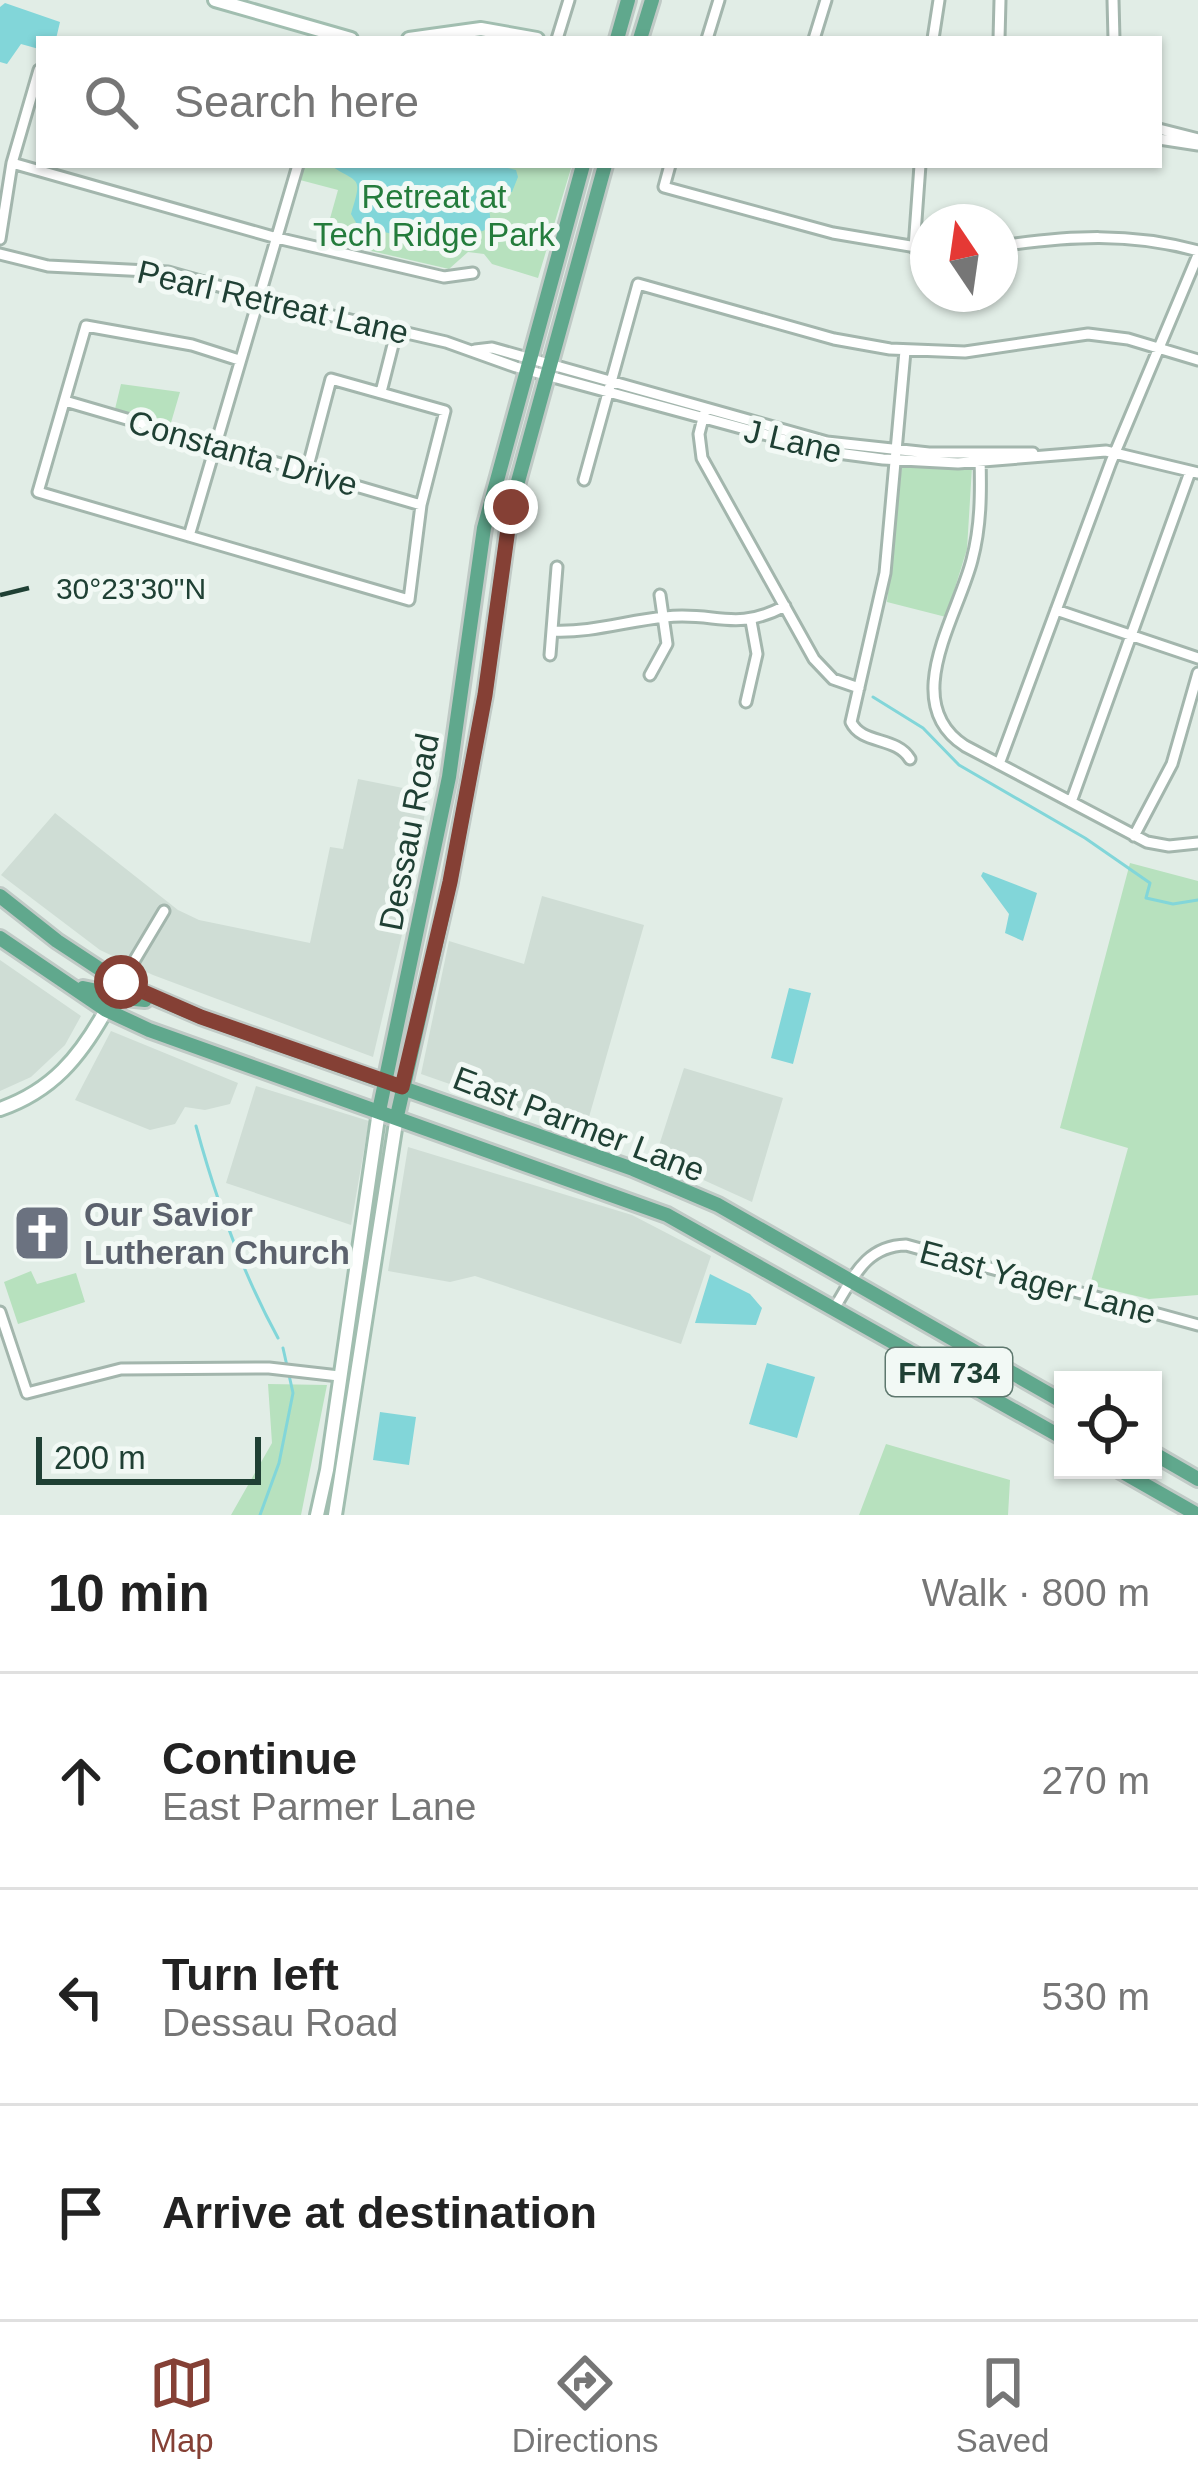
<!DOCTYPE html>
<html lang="en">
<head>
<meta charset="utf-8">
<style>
	body { margin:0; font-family:Arial,sans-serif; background:#f6f6f6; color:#222 }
	.controls { position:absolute; right:36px; bottom:36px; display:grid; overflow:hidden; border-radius:0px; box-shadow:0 3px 9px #0004 }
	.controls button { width:108px; height:108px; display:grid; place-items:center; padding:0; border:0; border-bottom:3px solid #e0e0e0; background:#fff; color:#222; font:60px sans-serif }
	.compass { position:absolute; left:910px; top:204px; width:108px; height:108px; border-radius:50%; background:#fff; box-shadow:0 3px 9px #0004; rotate:347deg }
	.scale { position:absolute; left:36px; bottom:30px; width:225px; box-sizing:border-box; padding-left:12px; border:6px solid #1f4034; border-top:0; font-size:33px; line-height:42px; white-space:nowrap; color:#1f4034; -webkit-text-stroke:9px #f2f9f5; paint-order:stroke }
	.stop { position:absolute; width:36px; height:36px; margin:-27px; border:9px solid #854035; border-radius:50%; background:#fff }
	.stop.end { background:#854035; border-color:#fff; box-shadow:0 3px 12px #0008 }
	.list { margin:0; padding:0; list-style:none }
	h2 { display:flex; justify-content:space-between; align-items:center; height:156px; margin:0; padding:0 48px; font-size:51px }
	h2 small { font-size:39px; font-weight:400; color:#767676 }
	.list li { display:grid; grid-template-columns:78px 1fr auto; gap:36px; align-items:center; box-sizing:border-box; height:216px; padding:0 48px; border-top:3px solid #e0e0e0 }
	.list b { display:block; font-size:45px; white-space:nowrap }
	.list p { margin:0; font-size:39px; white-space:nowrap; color:#767676 }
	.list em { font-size:39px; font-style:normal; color:#767676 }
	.icon { flex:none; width:66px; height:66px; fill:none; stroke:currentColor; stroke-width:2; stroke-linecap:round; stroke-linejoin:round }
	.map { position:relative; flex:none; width:1198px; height:1515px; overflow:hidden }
	.search { position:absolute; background:#fff; box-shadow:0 3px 9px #0004; left:36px; right:36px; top:36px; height:132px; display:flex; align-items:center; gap:30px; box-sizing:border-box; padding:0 42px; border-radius:0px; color:#767676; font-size:45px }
	.sheet { height:804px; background:#fff }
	nav { display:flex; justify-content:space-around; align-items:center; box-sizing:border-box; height:168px; border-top:3px solid #e0e0e0; background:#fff; font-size:33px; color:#767676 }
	nav a { display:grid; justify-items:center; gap:6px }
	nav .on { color:#854035 }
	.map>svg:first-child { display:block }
	.built { fill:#cfddd5 }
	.green { fill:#b7e1be }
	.water { fill:#82d6d9 }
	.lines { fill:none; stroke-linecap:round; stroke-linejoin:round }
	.stream { stroke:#82d6d9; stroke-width:3 }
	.street-casing { stroke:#a3b6ad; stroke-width:15 }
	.secondary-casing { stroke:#a1beb0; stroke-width:18 }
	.primary-casing { stroke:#c0cac6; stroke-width:20 }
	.street { stroke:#fff; stroke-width:9 }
	.secondary { stroke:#fff; stroke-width:12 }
	.primary { stroke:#60a88d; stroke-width:14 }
	.route { stroke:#854035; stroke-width:15 }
	.ticks { fill:none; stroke:#1f4034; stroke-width:4.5 }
	.labels { text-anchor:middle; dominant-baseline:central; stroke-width:10; stroke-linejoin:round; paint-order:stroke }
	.shield { fill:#f2f9f5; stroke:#5e786e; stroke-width:3 }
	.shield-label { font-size:30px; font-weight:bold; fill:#1f4034 }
	.park-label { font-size:33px; fill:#247c3c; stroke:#f2f9f5 }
	.street-label { font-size:33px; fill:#1f4034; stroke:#f2f9f5 }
	.worship-label { font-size:33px; font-weight:bold; fill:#5b616d; stroke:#f2f9f5; text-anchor:start }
	.ticks-label { font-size:30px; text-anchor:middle; fill:#1f4034; stroke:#f2f9f5; stroke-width:10; stroke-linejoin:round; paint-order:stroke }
</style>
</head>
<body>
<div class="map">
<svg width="1198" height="1515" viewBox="0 0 1198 1515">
	<rect width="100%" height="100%" fill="#e1ede6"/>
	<path class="built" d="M 358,779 L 428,793 L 413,888 L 373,1057 L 153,975 L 100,950 L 1,875 L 55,813 L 178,910 L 199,920 L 310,943 L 330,847 L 343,849 Z
		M 542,896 L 644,925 L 585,1131 L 421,1074 L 449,941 L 524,964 Z
		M 0,960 L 81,1016 L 65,1045 L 31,1077 L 0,1091 Z
		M 111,1031 L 238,1083 L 230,1104 L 205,1110 L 185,1107 L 175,1124 L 150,1130 L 75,1100 Z
		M 684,1068 L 783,1098 L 752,1202 L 655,1158 Z
		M 256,1086 L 369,1121 L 351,1225 L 226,1183 Z
		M 408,1147 L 632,1215 L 711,1256 L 681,1344 L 475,1276 L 450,1282 L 388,1271 Z"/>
	<path class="green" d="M 304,165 L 572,165 L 538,278 L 492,264 L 484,254 L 468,252 L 449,269 L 324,240 L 338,190 L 300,180 Z
		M 121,384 L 180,392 L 170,426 L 115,409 Z
		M 902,465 L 972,467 L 967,549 L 946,617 L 887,602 Z
		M 1130,863 L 1198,881 L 1198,1295 L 1149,1299 L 1090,1285 L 1128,1148 L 1060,1128 Z
		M 31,1271 L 37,1284 L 76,1273 L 85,1302 L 18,1324 L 4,1282 Z
		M 268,1384 L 327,1385 L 301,1515 L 231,1515 L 272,1443 Z
		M 886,1444 L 1010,1480 L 1008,1515 L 859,1515 Z"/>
	<path class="water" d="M 5,3 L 60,22 L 56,39 L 39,39 L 39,49 L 21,44 L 7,64 L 0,62 L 0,7 Z
		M 330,165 L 495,165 L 516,170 L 518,177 L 512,192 L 501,191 L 501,202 L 489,207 L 491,225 L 483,231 L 460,234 L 449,242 L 436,244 L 358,226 L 351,214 C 363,174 359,185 330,165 Z
		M 983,872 L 1037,893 L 1023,941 L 1005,933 L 1009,914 L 981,876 Z
		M 789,988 L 811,993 L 793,1064 L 771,1058 Z
		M 710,1274 L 750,1294 L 762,1308 L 756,1325 L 695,1323 Z
		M 767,1363 L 815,1377 L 797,1438 L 749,1424 Z
		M 380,1412 L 416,1417 L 409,1465 L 373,1460 Z"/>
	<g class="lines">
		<path class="stream" d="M 873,697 L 923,728 L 959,765 L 1085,838 L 1150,883 L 1146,898 L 1173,904 L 1198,900
			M 196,1126 C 216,1200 241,1270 278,1338
			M 260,1515 L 279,1463 L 293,1393 L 283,1348"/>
		<g class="street-casing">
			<path id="street" d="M 1113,0 L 1114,39
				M 557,39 L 569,0
				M 707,39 L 719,0
				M 814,39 L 826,0
				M 933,39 L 939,0
				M 999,39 L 1000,0
				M 1159,129 L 1198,139
				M 1159,139 L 1198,145
				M 12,163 L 277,238 L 444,277 L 473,273
				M 670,165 L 664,187 L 833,233 L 928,249
				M 0,239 L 12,163 L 39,70
				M 1000,246 C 1069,236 1130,232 1198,251
				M 914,248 L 920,165
				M 0,254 L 48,266 L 168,272 L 294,307 L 446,342 L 516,367 L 830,452 L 883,459 L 958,463 L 1106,451 L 1198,473
				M 475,350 L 492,348 L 827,442 L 929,453 L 1033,453
				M 905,351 L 885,573 L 851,722 C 862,745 896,736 910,759
				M 239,360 L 192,345 L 86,326 L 38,492 L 409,600 L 421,505 L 445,411 L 331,379 L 307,470
				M 381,392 L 397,329
				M 65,401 L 421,505
				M 704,414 L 699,434 L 702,458 L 814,659 L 833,679 L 859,688
				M 980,458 C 981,493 981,526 972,560 C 958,616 898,703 965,746 L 1147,842 L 1169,846 L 1198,843
				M 584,480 L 638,284 L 834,339 L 890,349 L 965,352 L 1088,334 L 1128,339 L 1198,360
				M 189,536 L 298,165
				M 1056,610 L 1198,658
				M 552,631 C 591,633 626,621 665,617 C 716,611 733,633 785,606
				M 550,655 L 557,567
				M 650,675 L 667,644 L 660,595
				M 746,702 L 757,654 L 751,621
				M 999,764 L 1111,462 L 1198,255
				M 1071,802 L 1190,472
				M 1134,836 L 1172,764 L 1198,673
				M 121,983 L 164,911
				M 835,1307 C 854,1276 866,1246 906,1245 L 1198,1325
				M 0,1312 L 27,1393 L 121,1369 L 269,1368 L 339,1376"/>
		</g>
		<g class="secondary-casing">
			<path id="secondary" d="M 215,0 L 351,39
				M 409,39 L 481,29 L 537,39
				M 0,1109 C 52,1091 80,1057 106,1010
				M 317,1515 L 327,1470 L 379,1111
				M 335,1515 L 397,1116"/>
		</g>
		<g class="primary-casing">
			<path id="primary" d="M 617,39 L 628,0
				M 640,39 L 652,0
				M 0,896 L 57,941 L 121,983 L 201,1017 L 633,1169 L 718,1205 L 1063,1402
				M 0,938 L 106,1010 L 149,1030 L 667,1215 L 1063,1438
				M 83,988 L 107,993 L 121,983
				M 106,1010 L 125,998 L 145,1000
				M 379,1111 L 449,777 L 484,528 L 583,165
				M 397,1116 L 450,882 L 485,695 L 511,507 L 605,165
				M 1153,1453 L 1198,1479
				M 1119,1470 L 1198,1515"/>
		</g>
		<use href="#street" class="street"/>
		<use href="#secondary" class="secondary"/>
		<use href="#primary" class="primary"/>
	</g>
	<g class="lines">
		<path class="route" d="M 121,982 L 201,1017 L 402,1087 L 450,882 L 485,695 L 511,507"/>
	</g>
	<path class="ticks" d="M 0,595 L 29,588"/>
	<defs>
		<g id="church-square" transform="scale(3)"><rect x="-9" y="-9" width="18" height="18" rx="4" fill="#6b7280" stroke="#f2f9f5"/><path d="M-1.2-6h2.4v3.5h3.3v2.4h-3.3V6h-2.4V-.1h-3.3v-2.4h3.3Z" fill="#fff"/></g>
	</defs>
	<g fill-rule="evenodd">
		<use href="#church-square" x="42" y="1233"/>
	</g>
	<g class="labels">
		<rect class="shield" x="886" y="1348" width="126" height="48" rx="9"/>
		<g class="shield-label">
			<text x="949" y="1372">FM 734</text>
		</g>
		<g class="park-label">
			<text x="434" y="196">Retreat at<tspan x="434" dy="38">Tech Ridge Park</tspan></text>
		</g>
		<g class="street-label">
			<text transform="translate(273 302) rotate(13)">Pearl Retreat Lane</text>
			<text transform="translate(793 441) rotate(13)">J Lane</text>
			<text transform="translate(243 453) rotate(16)">Constanta Drive</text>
			<text transform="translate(409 832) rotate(-79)">Dessau Road</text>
			<text transform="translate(579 1124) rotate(21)">East Parmer Lane</text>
			<text transform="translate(1038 1282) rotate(15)">East Yager Lane</text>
		</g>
		<g class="worship-label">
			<text x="84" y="1214">Our Savior<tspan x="84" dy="38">Lutheran Church</tspan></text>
		</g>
	</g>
	<g class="ticks-label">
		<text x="131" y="599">30°23'30"N</text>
	</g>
</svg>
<div class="controls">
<button><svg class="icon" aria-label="locate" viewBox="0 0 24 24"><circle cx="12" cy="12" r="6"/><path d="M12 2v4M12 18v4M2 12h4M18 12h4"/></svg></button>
</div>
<svg class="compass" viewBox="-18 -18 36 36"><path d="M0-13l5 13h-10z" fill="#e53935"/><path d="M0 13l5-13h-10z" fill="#767676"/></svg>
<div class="scale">200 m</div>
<div class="stop" style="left:121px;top:982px"></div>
<div class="stop end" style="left:511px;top:507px"></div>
<div class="search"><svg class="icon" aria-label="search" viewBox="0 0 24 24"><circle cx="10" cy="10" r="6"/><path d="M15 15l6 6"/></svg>Search here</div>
</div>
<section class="sheet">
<h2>10 min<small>Walk · 800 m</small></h2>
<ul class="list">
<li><svg class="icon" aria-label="ahead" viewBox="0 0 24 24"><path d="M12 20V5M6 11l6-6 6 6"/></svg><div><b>Continue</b><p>East Parmer Lane</p></div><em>270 m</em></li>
<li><svg class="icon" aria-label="left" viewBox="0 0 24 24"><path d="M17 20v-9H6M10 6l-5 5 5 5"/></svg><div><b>Turn left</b><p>Dessau Road</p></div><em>530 m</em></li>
<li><svg class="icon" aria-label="arrive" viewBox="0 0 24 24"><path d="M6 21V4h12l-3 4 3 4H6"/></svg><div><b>Arrive at destination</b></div></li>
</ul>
</section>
<nav>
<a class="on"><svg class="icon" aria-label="map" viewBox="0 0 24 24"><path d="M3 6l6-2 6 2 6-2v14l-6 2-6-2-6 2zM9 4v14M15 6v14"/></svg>Map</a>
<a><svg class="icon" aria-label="directions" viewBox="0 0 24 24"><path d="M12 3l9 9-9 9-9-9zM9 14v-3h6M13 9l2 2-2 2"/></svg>Directions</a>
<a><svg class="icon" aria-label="saved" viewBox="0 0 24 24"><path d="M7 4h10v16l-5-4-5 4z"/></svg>Saved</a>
</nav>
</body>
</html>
